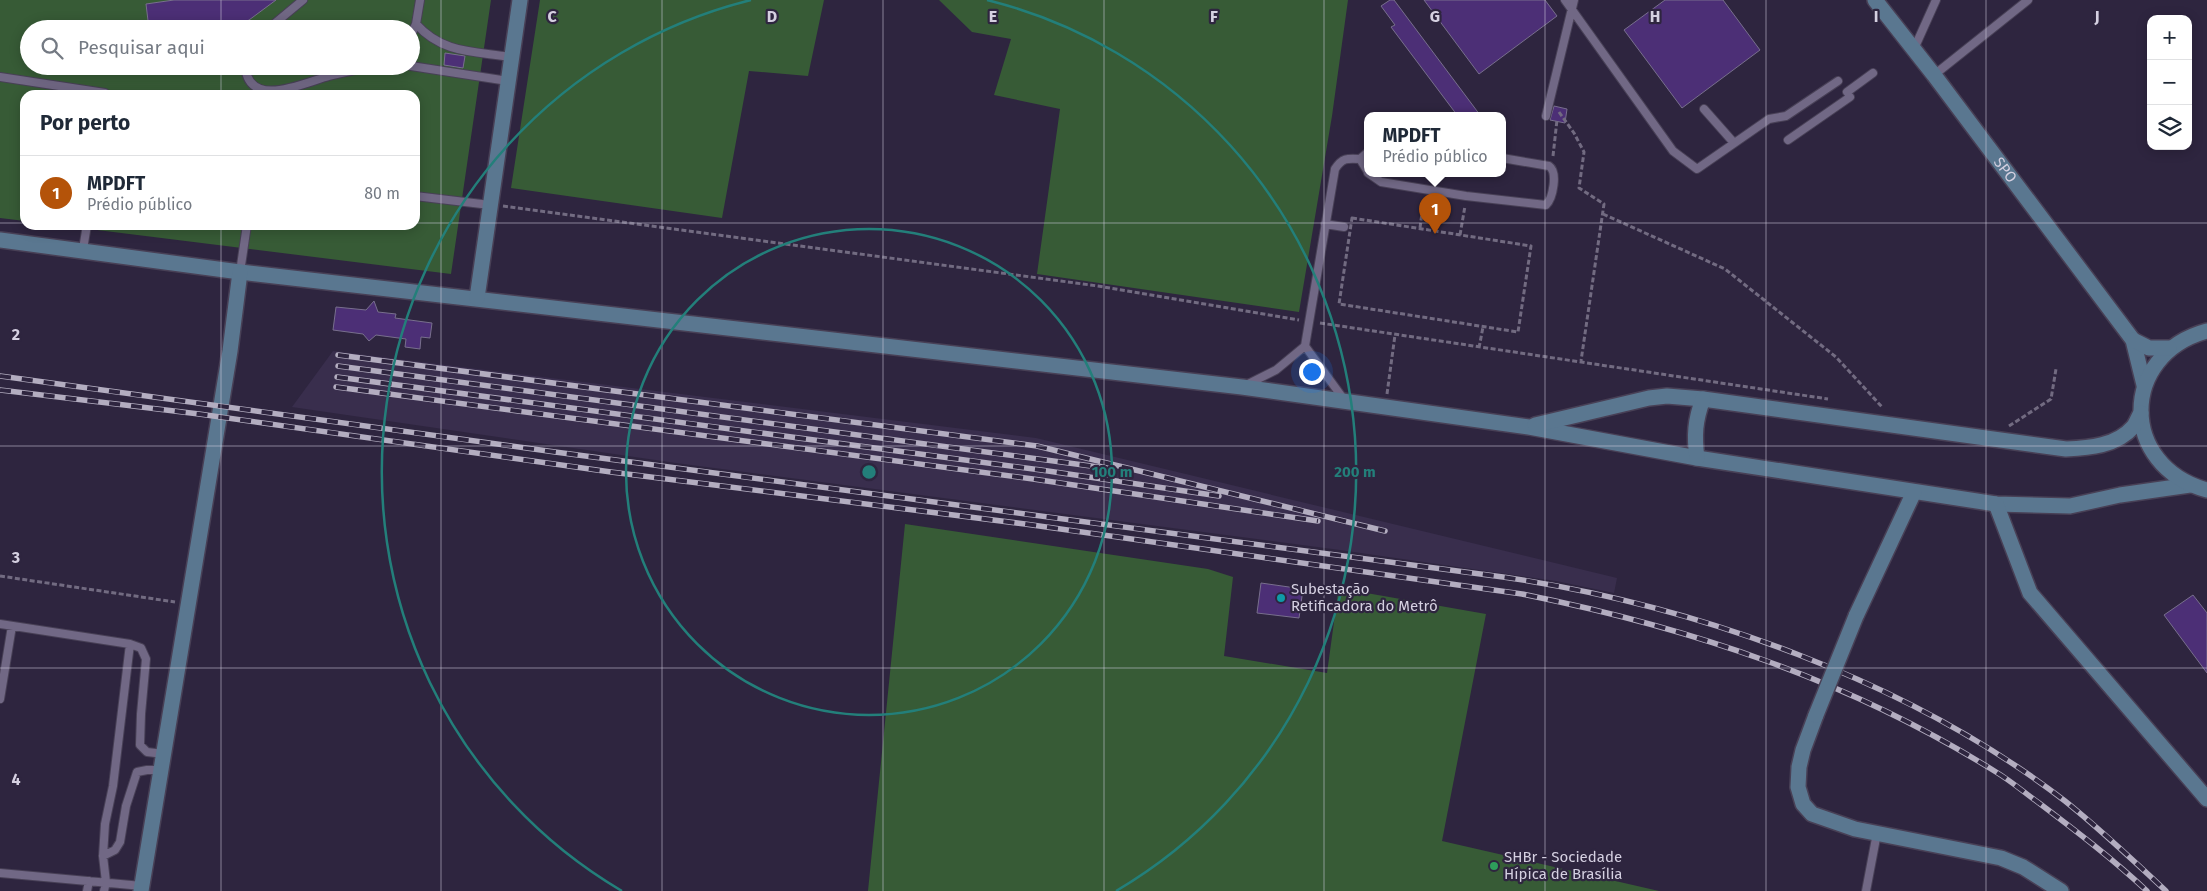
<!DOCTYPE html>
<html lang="pt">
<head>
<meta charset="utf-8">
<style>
	body { margin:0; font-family:"Fira Sans",sans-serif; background:#f6f6f7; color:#1f2937 }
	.controls { position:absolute; right:15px; top:15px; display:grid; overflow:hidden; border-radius:10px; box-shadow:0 2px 12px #0003 }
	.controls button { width:45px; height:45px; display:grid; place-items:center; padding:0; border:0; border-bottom:1px solid #e0e1e3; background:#fff; color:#1f2937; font:25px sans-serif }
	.you { position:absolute; left:1311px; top:371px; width:18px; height:18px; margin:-12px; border:4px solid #fff; border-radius:50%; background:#1a73e8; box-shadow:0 0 0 8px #1a73e833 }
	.badge { display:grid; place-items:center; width:32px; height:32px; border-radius:50%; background:#b45309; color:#fff; font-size:16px; font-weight:700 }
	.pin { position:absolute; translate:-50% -41px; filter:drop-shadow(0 1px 2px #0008) }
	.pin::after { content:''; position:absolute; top:26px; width:18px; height:15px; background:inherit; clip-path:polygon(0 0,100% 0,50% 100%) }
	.popup { position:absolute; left:1364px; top:112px; width:142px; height:65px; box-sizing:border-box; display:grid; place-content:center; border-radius:10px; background:#fff; filter:drop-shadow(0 1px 4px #0005); font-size:16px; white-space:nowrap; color:#747a83 }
	.popup b { font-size:19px; color:#1f2937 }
	.popup::after { content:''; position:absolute; left:50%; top:100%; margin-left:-10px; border:10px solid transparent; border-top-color:#fff }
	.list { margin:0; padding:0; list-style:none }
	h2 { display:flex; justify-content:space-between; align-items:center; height:65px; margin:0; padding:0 20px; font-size:21px }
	h2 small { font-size:16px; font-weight:400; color:#747a83 }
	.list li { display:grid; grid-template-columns:32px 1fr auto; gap:15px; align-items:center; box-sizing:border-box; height:75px; padding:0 20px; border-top:1px solid #e0e1e3 }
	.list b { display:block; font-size:19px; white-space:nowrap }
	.list p { margin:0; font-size:16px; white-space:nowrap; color:#747a83 }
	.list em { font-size:16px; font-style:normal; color:#747a83 }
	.icon { flex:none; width:28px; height:28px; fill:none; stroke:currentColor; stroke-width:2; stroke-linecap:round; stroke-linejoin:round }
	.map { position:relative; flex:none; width:2207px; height:891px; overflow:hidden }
	.search { position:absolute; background:#fff; box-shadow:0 2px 12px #0003; left:20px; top:20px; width:400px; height:55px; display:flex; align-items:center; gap:12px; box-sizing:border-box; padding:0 18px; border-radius:28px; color:#747a83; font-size:19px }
	.panel { position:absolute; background:#fff; box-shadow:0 2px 12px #0003; left:20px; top:90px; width:400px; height:140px; border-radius:15px }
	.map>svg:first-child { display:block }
	.built { fill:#392e4d }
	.green { fill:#375b36; fill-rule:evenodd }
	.building { fill:#4c2f76; stroke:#786f8d }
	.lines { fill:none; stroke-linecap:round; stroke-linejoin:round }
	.lane-casing { stroke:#484056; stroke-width:10 }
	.secondary-casing { stroke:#484056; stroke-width:18 }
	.path { stroke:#726b81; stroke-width:3; stroke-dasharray:5 2.5; stroke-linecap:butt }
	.lane { stroke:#716885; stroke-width:8 }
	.secondary { stroke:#5a7790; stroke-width:15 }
	.rail-casing { stroke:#b3adc0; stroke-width:5.5 }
	.rail { stroke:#2e253f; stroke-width:4; stroke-dasharray:11; stroke-linecap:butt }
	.secondary-bridge-casing { stroke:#484056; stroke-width:18; stroke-linecap:butt }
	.secondary-bridge { stroke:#5a7790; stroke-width:15 }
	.grid { fill:none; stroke:#d5d0e1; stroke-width:1; stroke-opacity:0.55 }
	.ring { fill:none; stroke:#237f7a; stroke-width:2.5 }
	.culture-dot { fill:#0f9aa8; stroke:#2e253f; stroke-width:2 }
	.leisure-dot { fill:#2e9e5b; stroke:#2e253f; stroke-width:2 }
	.labels { text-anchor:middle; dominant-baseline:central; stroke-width:4.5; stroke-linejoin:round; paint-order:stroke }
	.street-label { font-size:15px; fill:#d5d0e1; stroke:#2e253f }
	.poi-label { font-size:15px; fill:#d5d0e1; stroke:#2e253f; text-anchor:start }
	.grid-label { font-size:16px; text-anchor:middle; font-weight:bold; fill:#d5d0e1; stroke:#2e253f; stroke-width:4.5; stroke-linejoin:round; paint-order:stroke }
	.centre { fill:#237f7a; stroke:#2e253f; stroke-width:2.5 }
	.ring-label { font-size:15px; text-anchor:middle; font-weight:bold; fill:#237f7a; stroke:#2e253f; stroke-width:4.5; stroke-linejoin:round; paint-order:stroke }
</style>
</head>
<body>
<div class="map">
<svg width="2207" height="891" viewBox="0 0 2207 891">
	<rect width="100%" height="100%" fill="#2e253f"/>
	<path class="built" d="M 333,351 L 1036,438 L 1617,578 L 1614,593 L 1556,581 L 1340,550 L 676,463 L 292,407 Z"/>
	<path class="green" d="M 0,0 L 491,0 L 451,274 L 57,225 L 415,225 L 415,95 L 25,95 L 25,221 L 0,218 ZM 29,29 L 411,29 L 411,66 L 29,66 Z
		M 540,0 L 824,0 L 808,76 L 749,71 L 722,218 L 511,188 Z
		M 939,0 L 1348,0 L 1332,116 L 1299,312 L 1037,274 L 1060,109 L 994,95 L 1011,39 L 972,32 Z
		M 905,524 L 1208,569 L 1233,577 L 1224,656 L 1327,673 L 1338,593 L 1355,591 L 1486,614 L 1442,841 L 1659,891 L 868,891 Z"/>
	<path class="building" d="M 174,0 L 276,0 L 249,20 L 231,29 L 149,29 L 146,4 Z
		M 1390,0 L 1394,0 L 1480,115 L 1457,115 L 1391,27 L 1395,25 L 1381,6 Z
		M 1424,0 L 1545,0 L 1557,16 L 1479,74 Z
		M 1665,0 L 1723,0 L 1760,50 L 1682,108 L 1624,30 Z
		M 445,53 L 465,56 L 463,68 L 444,65 Z
		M 1554,106 L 1567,109 L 1565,123 L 1550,120 Z
		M 374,301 L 378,312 L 396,314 L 395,318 L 432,323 L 430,338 L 421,337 L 420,349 L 405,347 L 406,339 L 376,335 L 369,341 L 363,334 L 333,330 L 336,307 L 366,310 Z
		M 1261,583 L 1303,589 L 1299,618 L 1257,613 Z
		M 2193,595 L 2207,613 L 2207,673 L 2164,615 Z"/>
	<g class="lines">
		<g class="lane-casing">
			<path id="lane" d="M 420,0 L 416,24 C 443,54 474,51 511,57
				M 1565,0 L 1673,151 L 1697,169 L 1769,119 L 1786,116 L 1838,81
				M 268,29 L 303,0
				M 411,35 L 416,24
				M 1914,49 L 1936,0
				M 245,66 C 249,110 304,83 329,76 C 344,72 360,69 375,66
				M 411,66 L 508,81
				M 1934,75 L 2028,0
				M 0,77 L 105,93 L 104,95
				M 1847,92 L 1873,73
				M 1704,109 L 1734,143
				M 1546,116 L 1574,0
				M 1788,140 L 1850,97
				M 1368,152 L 1360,159 L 1368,172
				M 1368,173 L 1381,182 L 1466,196 L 1546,205 C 1553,198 1558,172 1549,166 L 1502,158
				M 415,196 L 490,205
				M 1325,224 L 1344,227
				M 83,249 L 87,225
				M 240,272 L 247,225
				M 1305,346 L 1345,401
				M 1246,385 L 1276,370 L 1305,346 L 1335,169 C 1342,158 1347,158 1360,159
				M 0,624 L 130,644 L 141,648 L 146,659 L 141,714 L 140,745 L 147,752 L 164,754
				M 0,699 L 12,626
				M 103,856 L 115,850 L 120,842 L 126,806 L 137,772 L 147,770 L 162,770
				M 0,873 L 142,886
				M 87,891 L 89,881
				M 104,891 L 106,882 L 103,856 L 105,824 L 113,786 L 130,644
				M 1866,891 L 1877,833"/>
		</g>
		<g class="secondary-casing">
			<g id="secondary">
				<path id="s1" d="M 1875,0 L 1934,75 L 2133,340 L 2144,385"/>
				<path d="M 0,240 L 240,272 L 1242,387 L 1529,427 L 1697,458 L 1996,504 L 2070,506 L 2120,495 L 2190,485"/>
				<path d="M 477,298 L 520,0"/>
				<path d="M 2207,331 C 2119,355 2119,466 2207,490"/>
				<path d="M 2133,340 L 2149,348 L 2169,348"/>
				<path d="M 1535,425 L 1649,398 L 1667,396 L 1703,399 L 2066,449 C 2088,448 2117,446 2133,427 C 2136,424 2138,417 2141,413"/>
				<path d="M 1697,458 C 1694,436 1695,420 1703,399"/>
				<path d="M 1996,504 L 2030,593 L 2207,799"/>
				<path d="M 1856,616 L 1914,492"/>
				<path d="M 1816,715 L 1803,750 L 1799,767 L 1798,787 L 1803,804 L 1812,814 L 1855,829 L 2001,858 L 2023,867 L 2061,891"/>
				<path d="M 141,891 L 230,351 L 240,272"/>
			</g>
		</g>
		<path class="path" d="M 1559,112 L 1574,133 L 1584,152 L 1579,188 L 1604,204 L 1581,361
			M 1553,156 L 1557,120
			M 503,206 L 1098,286 L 1299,320
			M 1603,214 L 1725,269 L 1836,357 L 1882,407
			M 1352,218 L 1531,246 L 1518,332 L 1339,304 Z
			M 1420,228 L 1422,213 L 1443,216 L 1444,212 L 1423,209 L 1425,200
			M 1460,235 L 1465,206
			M 1320,323 L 1828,399
			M 1479,348 L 1483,327
			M 1387,394 L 1395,335
			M 2009,426 L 2051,399 L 2056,369
			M 0,576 L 175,602"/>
		<use href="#lane" class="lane"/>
		<use href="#secondary" class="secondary"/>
		<g class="rail-casing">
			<path id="rail" d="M 338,355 L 1037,446 L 1385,531
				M 338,366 L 1106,468
				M 0,376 L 555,452 L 1503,577 C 1696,605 1909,681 2065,801 C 2100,829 2133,860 2166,891
				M 337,377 L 1041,470 L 1219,496
				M 336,387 L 1033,479 L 1318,521
				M 0,390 L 199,414 L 611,472 L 1025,524 L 1522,594 C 1691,628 1849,680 1996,772 C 2011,781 2025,793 2039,803 C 2076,831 2113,859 2147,891"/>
		</g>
		<use href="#rail" class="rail"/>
		<g class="secondary-bridge-casing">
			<path id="secondary-bridge" d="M 1816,715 L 1856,616"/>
		</g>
		<use href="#secondary-bridge" class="secondary-bridge"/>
	</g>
	<path class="grid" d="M 221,0 L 221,29M 441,0 L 441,891M 662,0 L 662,891M 883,0 L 883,891M 1104,0 L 1104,891M 1324,0 L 1324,891M 1545,0 L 1545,891M 1766,0 L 1766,891M 1986,0 L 1986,891M 221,66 L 221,95M 0,223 L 25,223M 415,223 L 2207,223M 221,225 L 221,891M 0,446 L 2207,446M 0,668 L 2207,668"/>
	<g class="ring">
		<circle cx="869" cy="472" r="243"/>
		<path d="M622 891A486 486 0 0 1 751 0M987 0A486 486 0 0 1 1116 891"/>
	</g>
	<circle class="culture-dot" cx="1281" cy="598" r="5"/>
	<circle class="leisure-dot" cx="1494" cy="866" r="5"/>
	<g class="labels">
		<g class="street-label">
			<text stroke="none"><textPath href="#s1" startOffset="214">SPO</textPath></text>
		</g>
		<g class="poi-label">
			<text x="1291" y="589">Subestação<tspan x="1291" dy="17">Retificadora do Metrô</tspan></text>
			<text x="1504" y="857">SHBr - Sociedade<tspan x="1504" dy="17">Hípica de Brasília</tspan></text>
		</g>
	</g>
	<g class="grid-label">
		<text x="552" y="22">C</text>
		<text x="772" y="22">D</text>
		<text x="993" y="22">E</text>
		<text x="1214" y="22">F</text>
		<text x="1435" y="22">G</text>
		<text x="1655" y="22">H</text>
		<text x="1876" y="22">I</text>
		<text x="2097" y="22">J</text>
		<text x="16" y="340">2</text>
		<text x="16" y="563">3</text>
		<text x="16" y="785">4</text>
	</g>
	<circle cx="869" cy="472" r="8" class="centre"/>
	<g class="ring-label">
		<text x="1112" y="477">100 m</text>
		<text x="1355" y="477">200 m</text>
	</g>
</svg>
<div class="controls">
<button>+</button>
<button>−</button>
<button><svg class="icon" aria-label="layers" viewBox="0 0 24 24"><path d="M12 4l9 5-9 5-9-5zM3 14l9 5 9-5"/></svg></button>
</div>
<div class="you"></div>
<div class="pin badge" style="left:1435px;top:234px">1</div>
<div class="popup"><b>MPDFT</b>Prédio público</div>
<div class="search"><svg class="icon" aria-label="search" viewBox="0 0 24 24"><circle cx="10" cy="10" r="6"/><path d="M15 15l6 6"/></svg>Pesquisar aqui</div>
<section class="panel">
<h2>Por perto<small></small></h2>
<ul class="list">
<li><span class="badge">1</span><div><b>MPDFT</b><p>Prédio público</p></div><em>80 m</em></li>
</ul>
</section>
</div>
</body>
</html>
